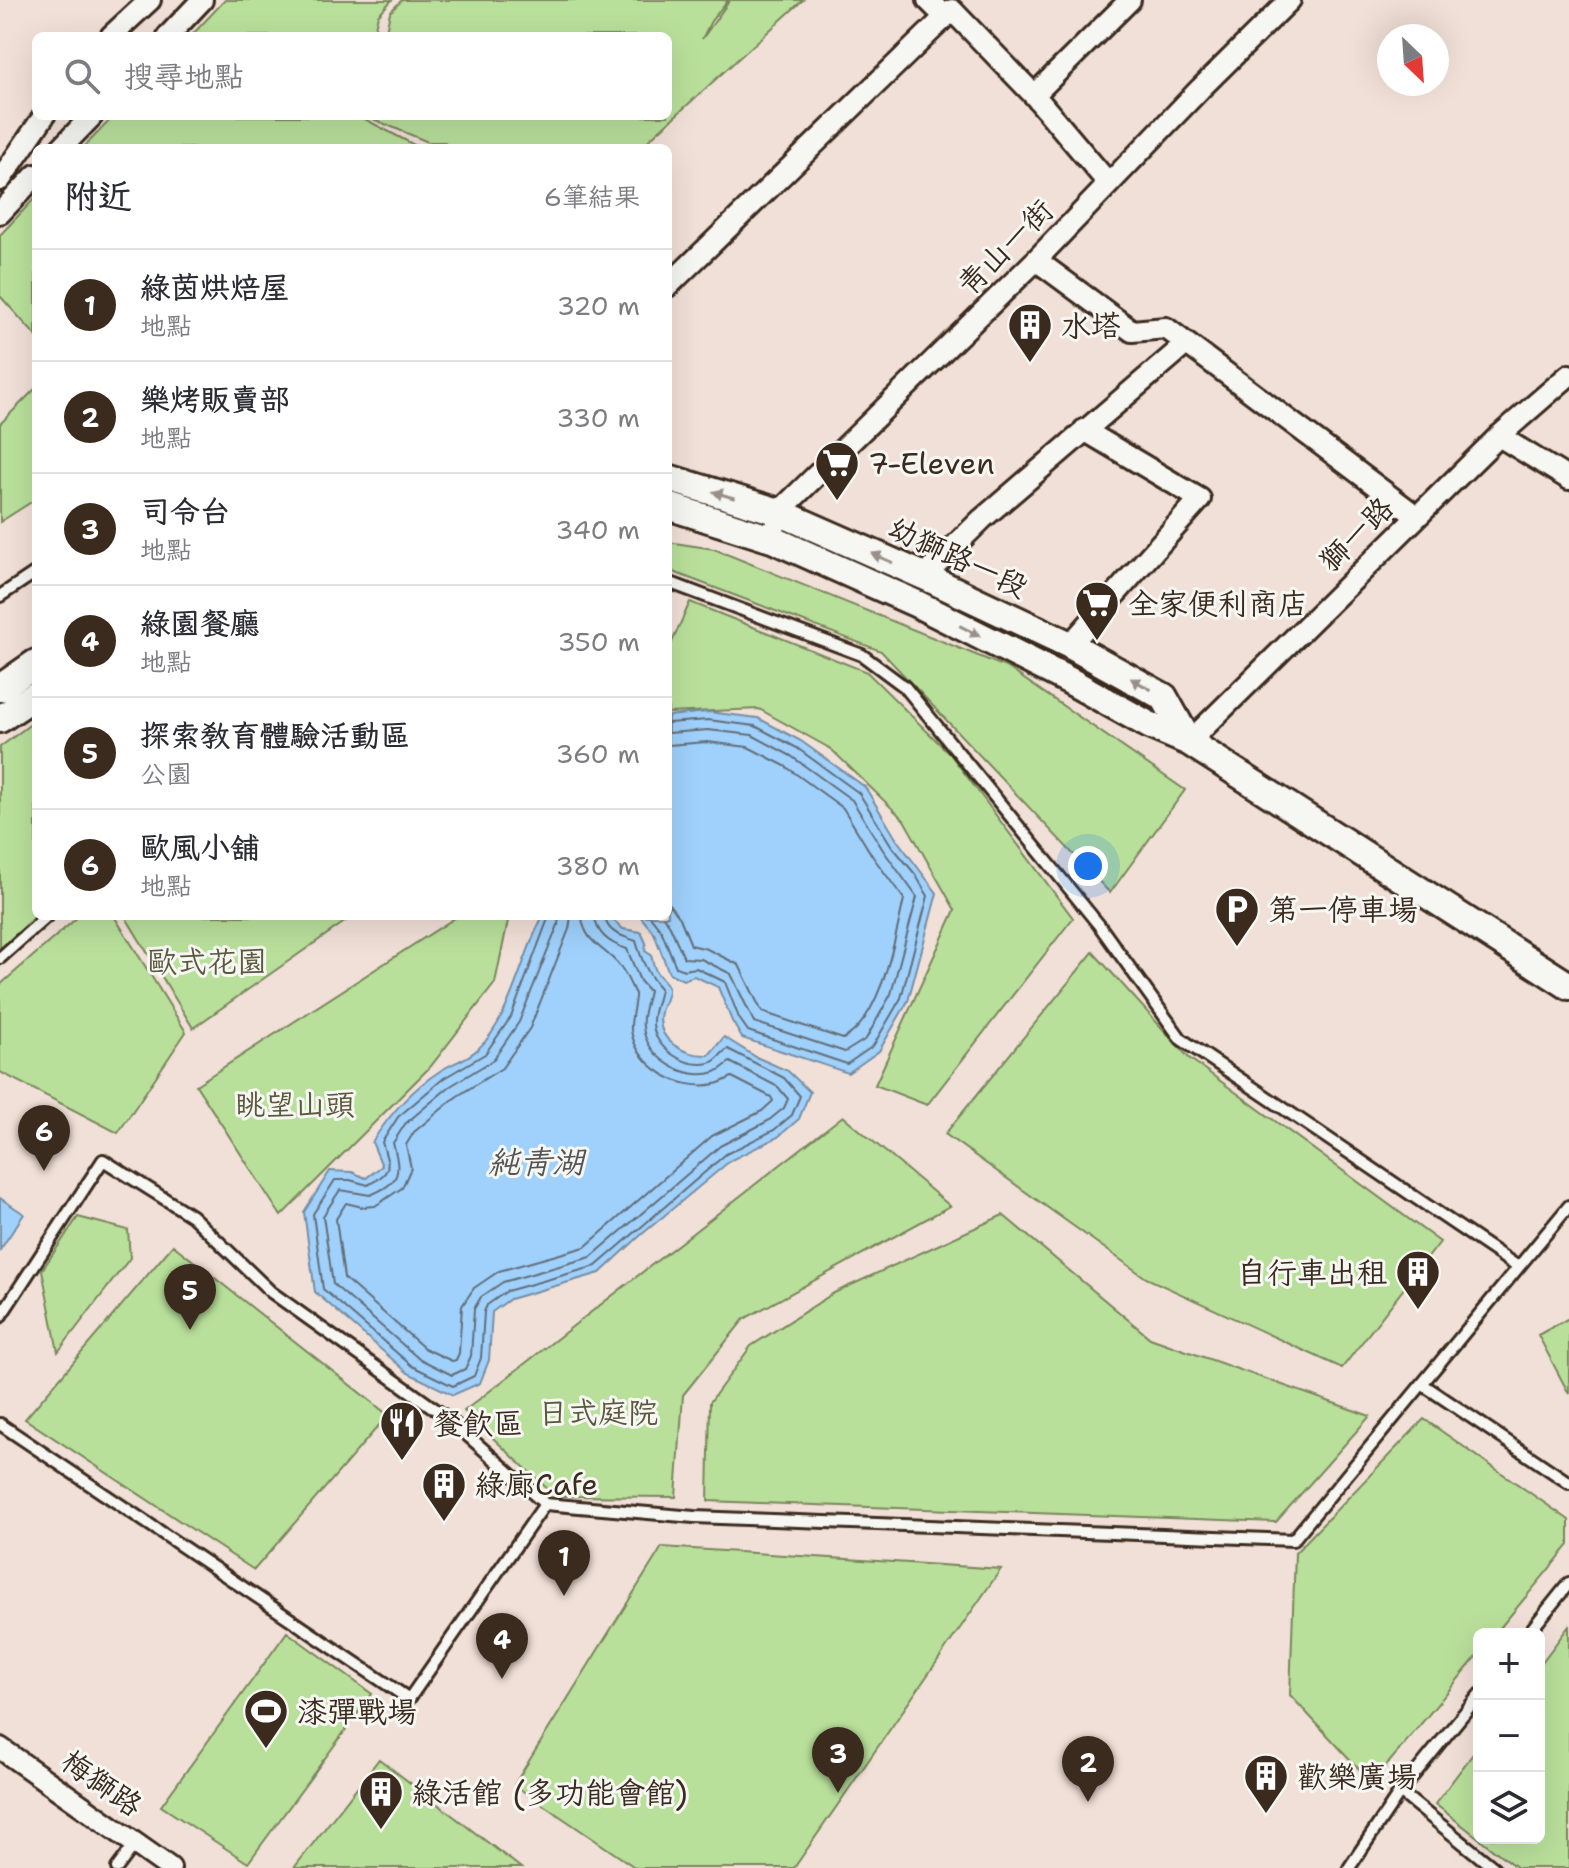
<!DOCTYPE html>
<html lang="zh-TW">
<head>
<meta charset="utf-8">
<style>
	body { margin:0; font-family:"Shantell Sans","LXGW WenKai TC",sans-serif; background:#f2f2f3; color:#2b2b33 }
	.controls { position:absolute; right:24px; bottom:24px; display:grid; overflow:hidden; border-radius:12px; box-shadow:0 8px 32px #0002 }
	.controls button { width:72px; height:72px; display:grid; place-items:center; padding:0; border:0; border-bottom:2px solid #e1e1e2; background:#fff; color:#2b2b33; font:40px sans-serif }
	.compass { position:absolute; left:1377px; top:24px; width:72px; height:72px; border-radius:50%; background:#fff; box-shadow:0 8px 32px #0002; rotate:155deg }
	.you { position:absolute; left:1088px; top:866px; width:28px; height:28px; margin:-20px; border:6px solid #fff; border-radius:50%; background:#1a73e8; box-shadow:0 0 0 12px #1a73e833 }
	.badge { display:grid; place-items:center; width:52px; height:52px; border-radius:50%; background:#3b2a1e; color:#fff; font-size:26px; font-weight:700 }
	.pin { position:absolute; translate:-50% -66px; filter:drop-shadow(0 2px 4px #0008) }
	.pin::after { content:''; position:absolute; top:42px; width:28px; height:24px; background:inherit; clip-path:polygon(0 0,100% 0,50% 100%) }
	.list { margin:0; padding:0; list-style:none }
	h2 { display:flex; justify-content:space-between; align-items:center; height:104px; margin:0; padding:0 32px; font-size:34px }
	h2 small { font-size:26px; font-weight:400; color:#7c7c81 }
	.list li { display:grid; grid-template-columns:52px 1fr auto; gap:24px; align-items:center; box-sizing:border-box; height:112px; padding:0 32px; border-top:2px solid #e1e1e2 }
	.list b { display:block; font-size:30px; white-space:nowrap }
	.list p { margin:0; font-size:26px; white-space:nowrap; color:#7c7c81 }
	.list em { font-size:26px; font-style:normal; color:#7c7c81 }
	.icon { flex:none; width:44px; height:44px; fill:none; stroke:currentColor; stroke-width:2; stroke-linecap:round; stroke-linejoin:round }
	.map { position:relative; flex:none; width:1569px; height:1868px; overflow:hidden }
	.search { position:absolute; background:#fff; box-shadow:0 8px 32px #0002; left:32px; top:32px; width:640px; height:88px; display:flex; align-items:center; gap:20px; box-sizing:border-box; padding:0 28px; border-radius:12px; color:#7c7c81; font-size:30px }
	.panel { position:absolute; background:#fff; box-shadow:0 8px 32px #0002; left:32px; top:144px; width:640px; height:776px; border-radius:12px }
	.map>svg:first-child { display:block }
	.green { fill:#b9e09b; stroke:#7a855c; stroke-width:2 }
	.water { fill:#9fd1fc; stroke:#778ea3; stroke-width:2 }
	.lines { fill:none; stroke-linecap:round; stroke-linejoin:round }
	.shore { stroke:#636d77; stroke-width:2 }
	.service-casing { stroke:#3b2a1e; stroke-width:16 }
	.minor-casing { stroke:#3b2a1e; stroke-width:26 }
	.tertiary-casing { stroke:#3b2a1e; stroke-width:32 }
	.service { stroke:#f6f6f2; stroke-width:10 }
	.minor { stroke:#f6f6f2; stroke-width:20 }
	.tertiary { stroke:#f6f6f2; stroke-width:26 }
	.oneway { fill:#989088 }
	.labels { text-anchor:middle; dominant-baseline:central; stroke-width:6; stroke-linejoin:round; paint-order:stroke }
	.street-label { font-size:30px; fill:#3b2a1e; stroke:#f6f6f2 }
	.poi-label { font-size:30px; fill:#3b2a1e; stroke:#f6f6f2; text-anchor:start }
	.park-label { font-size:30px; fill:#5a583d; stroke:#f6f6f2 }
	.water-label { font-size:32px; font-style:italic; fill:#545456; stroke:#f6f6f2 }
</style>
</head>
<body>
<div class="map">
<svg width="1569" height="1868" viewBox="0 0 1569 1868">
	<rect width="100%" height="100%" fill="#f1e0d8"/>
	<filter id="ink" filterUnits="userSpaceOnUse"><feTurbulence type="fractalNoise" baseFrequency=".0125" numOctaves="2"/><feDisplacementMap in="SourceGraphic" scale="16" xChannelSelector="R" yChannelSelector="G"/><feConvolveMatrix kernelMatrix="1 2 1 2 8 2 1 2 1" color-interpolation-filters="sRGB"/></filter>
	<g filter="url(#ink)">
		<path class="green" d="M 225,0 L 392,0 L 378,15 L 373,36 L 191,36 Z
			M 402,0 L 728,0 L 711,21 L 702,39 L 730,0 L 803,0 L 640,148 L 439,148 L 445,142 L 428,142 L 368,117 L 668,116 L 668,36 L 385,36 L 390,12 Z
			M 114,116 L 359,116 L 420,148 L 83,148 Z
			M 36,197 L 36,336 L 0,296 L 0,235 Z
			M 36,388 L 36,499 L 0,522 L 0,424 Z
			M 668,542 L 714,549 L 1008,668 L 1185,790 L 1110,893 L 881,651 L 668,570 Z
			M 690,602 L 867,672 L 950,754 L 1073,918 L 927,1105 L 875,1085 L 955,910 L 904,820 L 831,749 L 759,709 L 668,713 L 668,651 Z
			M 36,720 L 36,916 L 45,916 L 0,954 L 0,747 Z
			M 79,916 L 114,916 L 186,1032 L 118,1133 L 0,1072 L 0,985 Z
			M 125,916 L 353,916 L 193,1028 Z
			M 458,916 L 509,916 L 495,983 L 431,1066 L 281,1216 L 196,1085 Z
			M 1093,952 L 1189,1058 L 1440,1242 L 1342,1368 L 1146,1278 L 945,1134 Z
			M 843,1116 L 950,1206 L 744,1319 L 683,1395 L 676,1497 L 555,1496 L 464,1411 Z
			M 1003,1215 L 1150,1338 L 1370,1416 L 1276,1522 L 708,1501 L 710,1402 L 751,1346 L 834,1293 Z
			M 78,1217 L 128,1230 L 130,1258 L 58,1352 L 42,1270 Z
			M 173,1245 L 388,1415 L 254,1570 L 25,1419 Z
			M 1569,1318 L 1569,1394 L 1538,1335 Z
			M 1424,1419 L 1569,1520 L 1569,1545 L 1495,1634 L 1479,1634 L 1479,1654 L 1372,1783 L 1290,1695 L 1295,1553 Z
			M 662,1547 L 1001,1569 L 794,1868 L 636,1868 L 514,1785 Z
			M 1569,1626 L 1569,1868 L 1517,1868 L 1435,1804 L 1479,1746 L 1479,1838 L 1539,1838 L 1539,1666 Z
			M 287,1632 L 372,1694 L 248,1863 L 161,1806 Z
			M 379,1759 L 521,1868 L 294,1868 Z"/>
		<path class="water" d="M 708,712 L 758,718 L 801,741 L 865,787 L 897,840 L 937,893 L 908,1001 L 879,1051 L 848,1073 L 742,1038 L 732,1021 L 718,987 L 694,976 L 683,980 L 669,973 L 654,933 L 640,916 L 668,916 L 668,716 Z
			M 543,916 L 609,916 L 623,929 L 641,932 L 646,943 L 645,951 L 651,955 C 653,961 654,969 657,973 C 661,979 667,981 668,988 C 669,996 663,1004 661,1012 C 655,1041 685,1056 709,1055 L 724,1037 L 756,1057 L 788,1071 L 810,1092 L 799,1119 L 778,1137 L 731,1160 L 641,1235 L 600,1273 L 510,1299 L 492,1312 L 489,1360 L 480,1383 L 453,1395 L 408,1373 L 315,1292 L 304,1212 L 330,1171 L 352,1172 L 366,1178 L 382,1166 L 372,1142 C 390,1114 412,1089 440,1071 C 452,1063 468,1059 478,1049 C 511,1019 521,956 543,916 Z
			M 0,1198 L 24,1214 L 0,1250 Z"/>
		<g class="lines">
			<path class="shore" d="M 668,745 L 707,742 L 748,747 L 785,766 L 843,808 L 873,857 L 904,899 C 895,939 881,1019 843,1039 L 762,1012 L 739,965 L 707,949 L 691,945 L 680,918 L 668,903
				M 549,916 L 511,1017 L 485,1054 L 444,1078 L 398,1117 L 382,1142 C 389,1167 394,1171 368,1185 L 350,1180 L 335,1180 L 313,1214 L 323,1289 L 412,1366 L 453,1386 L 474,1376 L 481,1358 L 484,1312 L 487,1305 L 507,1291 L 596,1266 L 726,1154 L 774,1130 L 792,1115 L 800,1096 L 784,1078 L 728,1049 C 721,1052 717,1062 709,1063 C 685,1068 655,1049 653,1024 C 652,1011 659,1000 660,988 C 647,974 641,958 636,941 C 623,936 606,933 605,916
				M 559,916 L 558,925 L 519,1022 L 493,1060 L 449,1087 L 405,1124 L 393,1143 C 401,1172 401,1183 370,1195 L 340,1190 L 323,1216 L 333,1284 L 418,1358 L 452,1375 L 465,1369 L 471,1356 L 474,1309 L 481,1297 L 503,1282 L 591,1257 L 720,1146 L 768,1121 L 784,1108 L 788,1099 L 778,1087 L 730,1062 C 725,1065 721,1070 715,1072 C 686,1082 646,1058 643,1027 C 641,1014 647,1003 649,991 L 640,981 L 627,949 C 611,944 596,934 595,916
				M 571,916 L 569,929 L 530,1028 L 502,1068 L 456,1097 L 414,1132 L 406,1145 L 411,1168 L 402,1188 L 375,1206 L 362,1207 L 346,1203 L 336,1219 L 344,1278 L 424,1348 L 452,1361 L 456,1360 L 459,1353 L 462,1306 L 474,1288 L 499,1271 L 585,1247 L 712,1136 L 762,1111 L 773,1101 L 771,1097 L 732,1077 C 727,1079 721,1083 715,1084 C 681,1092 636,1067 631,1030 C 630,1020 636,999 635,994 C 634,992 626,975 624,972 C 613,951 583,945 582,916
				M 650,916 L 661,930 L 676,967 L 684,970 L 696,968 L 725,982 L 739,1018 L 748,1031 L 847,1064 L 873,1046 L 901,998 L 928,896 L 915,874 L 891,845 L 859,793 L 797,748 L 755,726 L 708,720 L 668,723
				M 663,916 L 670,926 L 684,958 L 701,959 L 731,974 L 754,1022 L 845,1052 L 866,1039 L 891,994 L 917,897 L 883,850 L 852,800 L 791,756 L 752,735 L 708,730 L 668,733"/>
			<g class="service-casing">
				<path id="service" d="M 668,582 L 862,655 L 905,687 L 1099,925 L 1181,1039 L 1518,1267
					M 0,596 L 36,572
					M 0,958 L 47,916
					M 0,1317 L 103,1160 L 192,1216 L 271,1292 L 449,1419 L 545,1504
					M 1422,1384 L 1569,1483
					M 0,1424 L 409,1699 L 545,1504 L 694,1517 L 1293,1540 L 1569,1206
					M 1528,1634 L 1569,1583
					M 1400,1792 L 1494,1868
					M 117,1868 L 135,1844
					M 1349,1868 L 1400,1792 L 1479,1695"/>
			</g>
			<g class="minor-casing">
				<path id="minor" d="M 928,0 L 945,17 L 952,10 L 1034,95 L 1109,184
					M 111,36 L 150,0
					M 168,36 L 202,0
					M 1034,95 L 1130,0
					M 61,148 L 92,116
					M 0,180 L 44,116
					M 0,213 L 36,175
					M 1036,260 L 1132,331 L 1166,328 L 1416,516
					M 668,286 L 945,17
					M 1499,436 L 1569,479
					M 776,524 L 779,512 L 1036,260 L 1200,89 L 1290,0
					M 924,576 L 982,519 L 1186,344
					M 1070,645 L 1200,499 L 1084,430
					M 1189,742 L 1499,436 L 1569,375
					M 0,1748 L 170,1868"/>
			</g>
			<g class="tertiary-casing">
				<path id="tertiary" d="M 668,478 L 779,512 L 924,576 L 1070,645 L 1164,697 L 1189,742
					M 668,506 L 772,539 L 917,604 L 1070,681 L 1149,725 L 1189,742 L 1569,986
					M 0,688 L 36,663
					M 0,719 L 36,695"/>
			</g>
			<use href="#service" class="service"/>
			<use href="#minor" class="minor"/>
			<use href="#tertiary" class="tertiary"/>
		</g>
		<defs><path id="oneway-solid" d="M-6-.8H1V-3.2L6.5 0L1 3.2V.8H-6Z" transform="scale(2)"/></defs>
		<g class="oneway">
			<use href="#oneway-solid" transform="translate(724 495) rotate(-163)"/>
			<use href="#oneway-solid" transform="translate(882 558) rotate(-156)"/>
			<use href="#oneway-solid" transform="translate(970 631) rotate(27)"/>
			<use href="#oneway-solid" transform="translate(1141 684) rotate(-151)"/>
		</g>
	</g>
	<defs>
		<g id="building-pin" transform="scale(2.3)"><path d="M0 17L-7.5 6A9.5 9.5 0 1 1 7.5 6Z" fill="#3b2a1e" stroke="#f6f6f2"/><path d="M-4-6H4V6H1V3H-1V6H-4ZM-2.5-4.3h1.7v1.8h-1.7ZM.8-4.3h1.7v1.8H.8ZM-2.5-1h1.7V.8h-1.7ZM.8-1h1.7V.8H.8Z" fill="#fff"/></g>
		<g id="supermarket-pin" transform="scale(2.3)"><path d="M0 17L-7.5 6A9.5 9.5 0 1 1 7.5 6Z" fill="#3b2a1e" stroke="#f6f6f2"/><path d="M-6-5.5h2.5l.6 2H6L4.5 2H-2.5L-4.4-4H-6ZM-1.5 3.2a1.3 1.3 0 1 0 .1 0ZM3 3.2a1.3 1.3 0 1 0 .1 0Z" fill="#fff"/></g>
		<g id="parking-pin" transform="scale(2.3)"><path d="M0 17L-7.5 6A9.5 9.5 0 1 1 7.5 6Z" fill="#3b2a1e" stroke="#f6f6f2"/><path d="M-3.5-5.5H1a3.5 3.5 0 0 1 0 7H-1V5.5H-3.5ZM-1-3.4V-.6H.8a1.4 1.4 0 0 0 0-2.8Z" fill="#fff"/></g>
		<g id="restaurant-pin" transform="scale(2.3)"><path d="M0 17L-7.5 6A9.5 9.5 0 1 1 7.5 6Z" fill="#3b2a1e" stroke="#f6f6f2"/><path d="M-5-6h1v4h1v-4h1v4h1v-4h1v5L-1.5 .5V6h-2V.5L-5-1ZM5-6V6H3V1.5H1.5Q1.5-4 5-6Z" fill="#fff"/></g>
		<g id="stadium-pin" transform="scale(2.3)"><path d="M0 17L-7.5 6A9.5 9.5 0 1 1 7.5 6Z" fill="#3b2a1e" stroke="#f6f6f2"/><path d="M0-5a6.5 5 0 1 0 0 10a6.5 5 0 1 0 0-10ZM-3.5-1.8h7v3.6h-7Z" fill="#fff"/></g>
	</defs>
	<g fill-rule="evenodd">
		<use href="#building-pin" x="1030" y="325"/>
		<use href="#supermarket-pin" x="837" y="463"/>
		<use href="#supermarket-pin" x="1097" y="603"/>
		<use href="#parking-pin" x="1237" y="909"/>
		<use href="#building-pin" x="1418" y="1272"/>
		<use href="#restaurant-pin" x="402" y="1423"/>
		<use href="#building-pin" x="444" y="1484"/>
		<use href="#stadium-pin" x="266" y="1711"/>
		<use href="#building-pin" x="1266" y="1776"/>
		<use href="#building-pin" x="381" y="1792"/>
	</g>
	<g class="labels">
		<g class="street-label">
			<text transform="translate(1005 247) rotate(-45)">青山一街</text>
			<text transform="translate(1356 534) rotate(-45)">獅一路</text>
			<text transform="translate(958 557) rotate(25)">幼獅路一段</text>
			<text transform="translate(102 1783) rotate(35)">梅獅路</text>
		</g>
		<g class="poi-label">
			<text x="1061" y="325">水塔</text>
			<text x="868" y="463">7-Eleven</text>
			<text x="1128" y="603">全家便利商店</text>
			<text x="1268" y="909">第一停車場</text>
			<text x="1387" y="1272" text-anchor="end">自行車出租</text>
			<text x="433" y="1423">餐飲區</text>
			<text x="475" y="1484">綠廊Cafe</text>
			<text x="297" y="1711">漆彈戰場</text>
			<text x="1297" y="1776">歡樂廣場</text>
			<text x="412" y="1792">綠活館 (多功能會館)</text>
		</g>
		<g class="park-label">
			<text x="207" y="961">歐式花園</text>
			<text x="295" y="1104">眺望山頭</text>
			<text x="598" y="1412">日式庭院</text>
		</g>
		<g class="water-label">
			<text x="536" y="1161">純青湖</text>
		</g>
	</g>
</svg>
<div class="controls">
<button>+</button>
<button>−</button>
<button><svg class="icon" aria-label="layers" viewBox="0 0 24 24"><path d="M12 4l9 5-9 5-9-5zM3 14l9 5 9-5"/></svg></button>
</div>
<svg class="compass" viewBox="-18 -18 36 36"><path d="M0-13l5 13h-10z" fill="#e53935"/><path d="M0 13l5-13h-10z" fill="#7c7c81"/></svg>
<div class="you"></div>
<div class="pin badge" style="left:564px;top:1596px">1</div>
<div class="pin badge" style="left:1088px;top:1802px">2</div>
<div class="pin badge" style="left:838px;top:1793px">3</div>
<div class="pin badge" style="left:502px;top:1679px">4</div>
<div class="pin badge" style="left:190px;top:1330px">5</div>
<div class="pin badge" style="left:44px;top:1171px">6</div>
<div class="search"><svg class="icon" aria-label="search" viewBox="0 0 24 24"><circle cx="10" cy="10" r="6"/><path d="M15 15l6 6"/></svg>搜尋地點</div>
<section class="panel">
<h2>附近<small>6筆結果</small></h2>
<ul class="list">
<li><span class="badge">1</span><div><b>綠茵烘焙屋</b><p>地點</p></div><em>320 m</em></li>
<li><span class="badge">2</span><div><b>樂烤販賣部</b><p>地點</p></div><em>330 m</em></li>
<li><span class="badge">3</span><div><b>司令台</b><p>地點</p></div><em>340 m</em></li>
<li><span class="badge">4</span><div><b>綠園餐廳</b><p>地點</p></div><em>350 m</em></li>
<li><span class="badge">5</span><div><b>探索教育體驗活動區</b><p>公園</p></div><em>360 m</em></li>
<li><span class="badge">6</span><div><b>歐風小舖</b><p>地點</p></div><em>380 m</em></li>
</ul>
</section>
</div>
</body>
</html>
